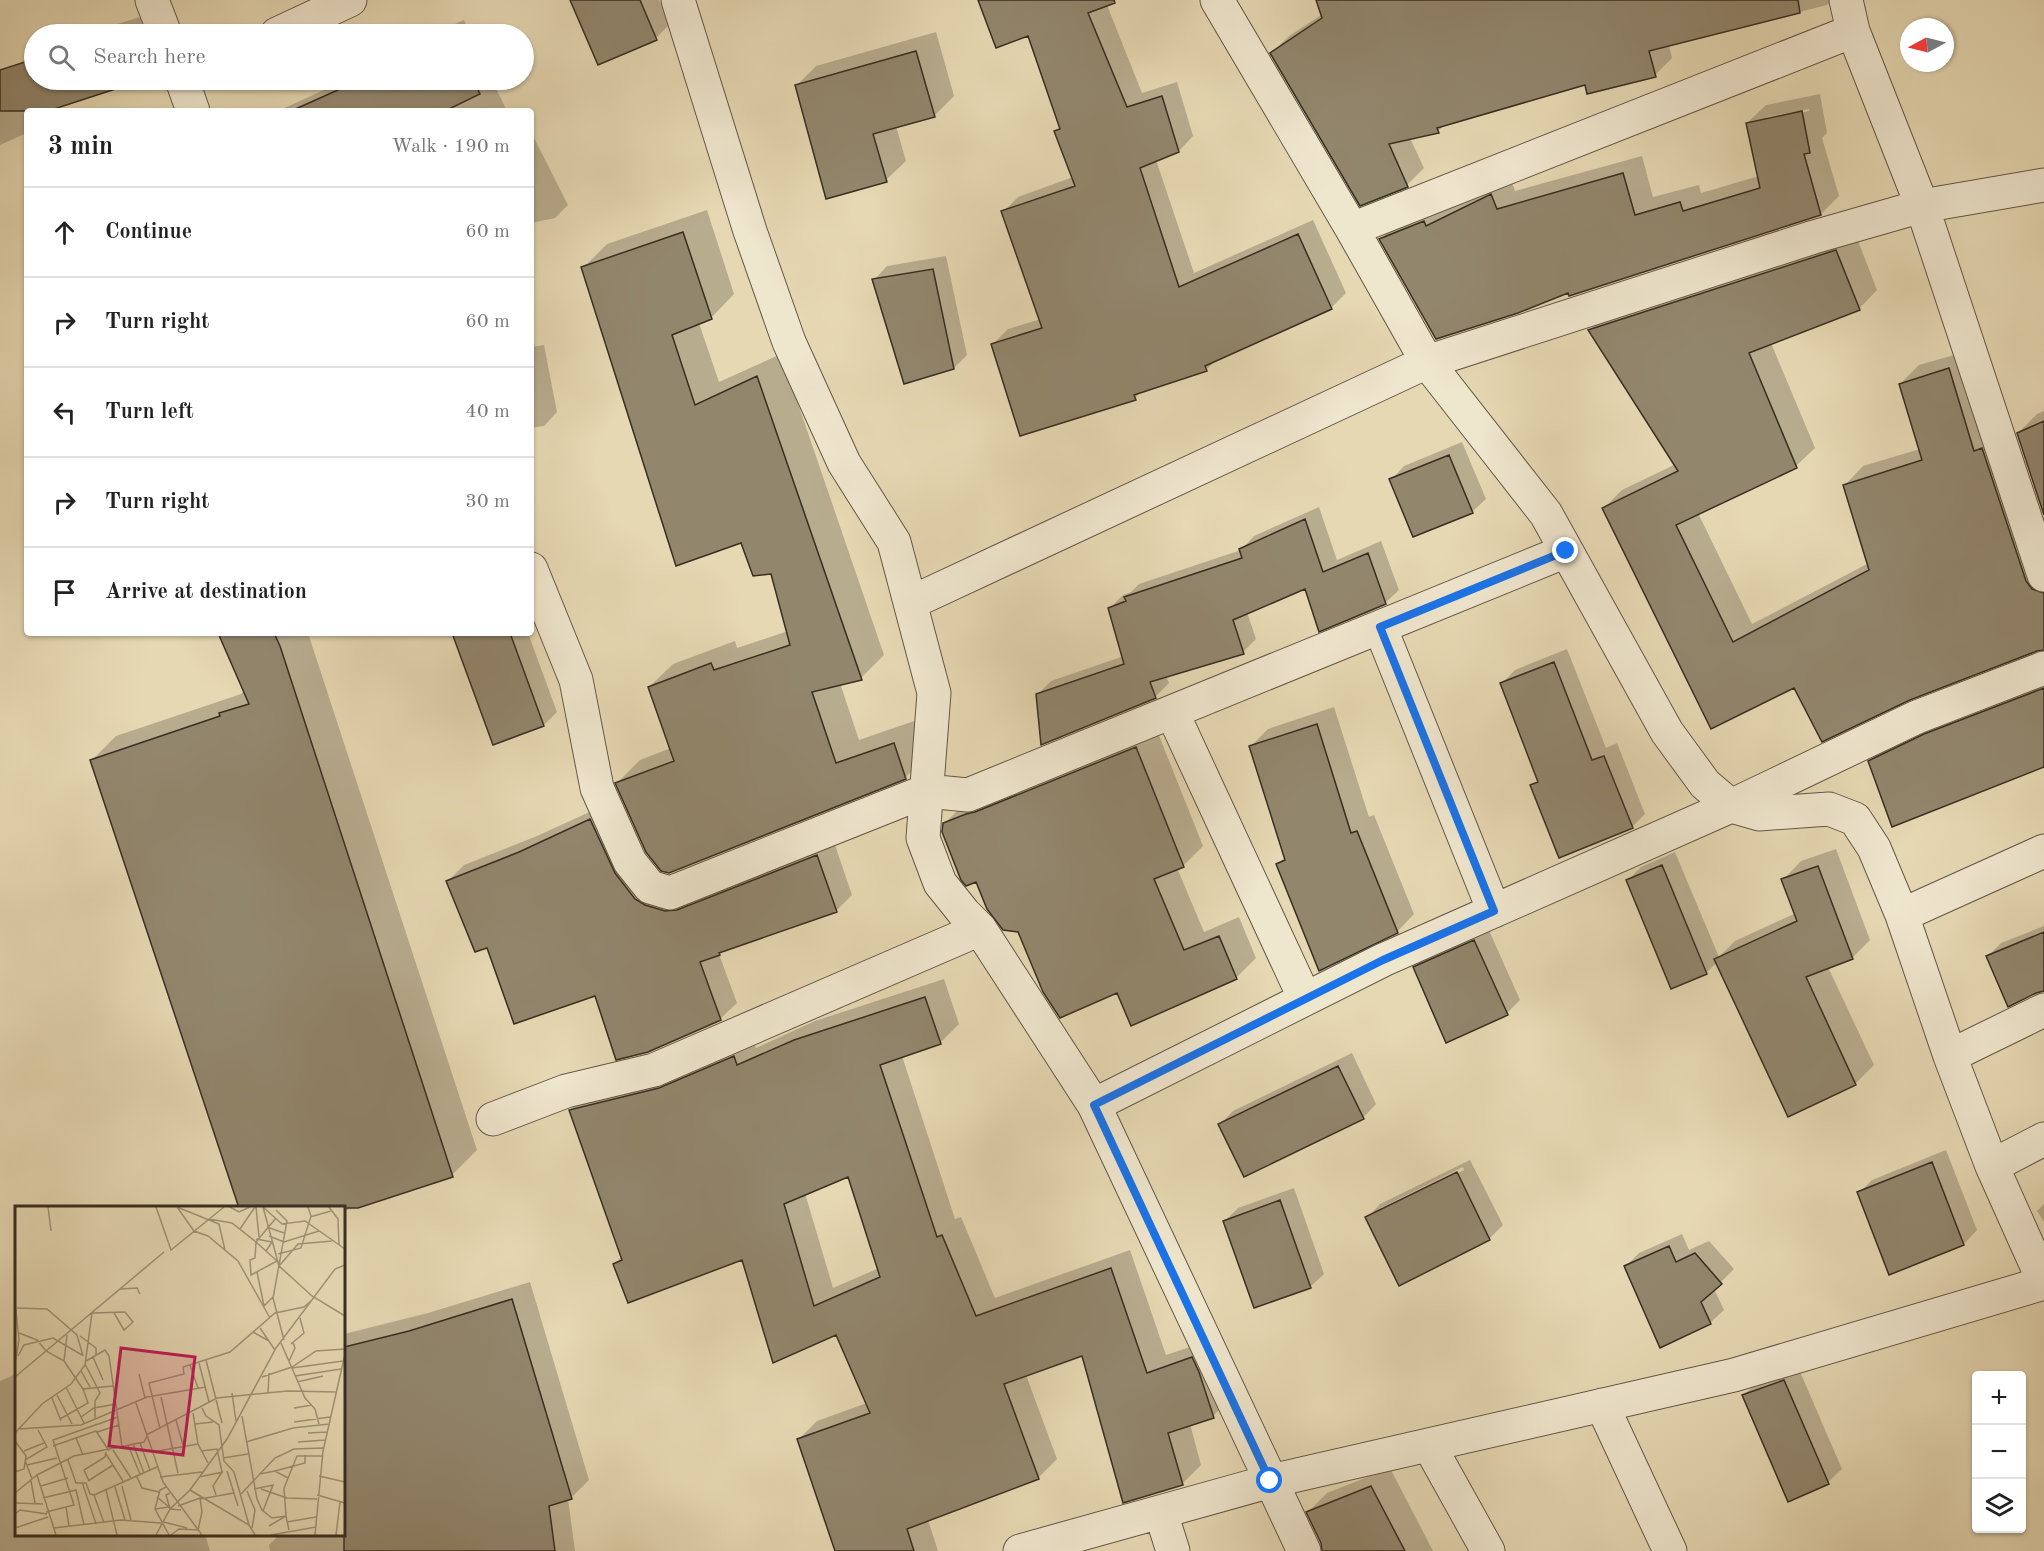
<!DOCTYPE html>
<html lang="en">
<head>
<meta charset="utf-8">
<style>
	body { margin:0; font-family:"Old Standard TT",serif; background:#f2f2f2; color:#222 }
	.controls { position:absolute; right:18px; bottom:18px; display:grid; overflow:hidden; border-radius:6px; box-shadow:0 2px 4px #0004 }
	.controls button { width:54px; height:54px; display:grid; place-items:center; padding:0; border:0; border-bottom:2px solid #e0e0e0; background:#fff; color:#222; font:30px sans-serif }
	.compass { position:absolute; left:1900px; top:18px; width:54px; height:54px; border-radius:50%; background:#fff; box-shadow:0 2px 4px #0004; rotate:263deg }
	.stop { position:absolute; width:18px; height:18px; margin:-14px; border:4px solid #1a73e8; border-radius:50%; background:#fff }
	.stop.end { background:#1a73e8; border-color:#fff; box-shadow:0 2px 6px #0008 }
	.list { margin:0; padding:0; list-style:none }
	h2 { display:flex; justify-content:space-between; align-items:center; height:78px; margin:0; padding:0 24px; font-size:26px }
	h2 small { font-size:20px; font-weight:400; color:#767676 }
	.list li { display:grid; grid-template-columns:39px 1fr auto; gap:18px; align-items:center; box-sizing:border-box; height:90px; padding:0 24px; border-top:2px solid #e0e0e0 }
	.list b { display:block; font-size:22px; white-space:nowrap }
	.list em { font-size:20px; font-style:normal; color:#767676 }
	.icon { flex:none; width:33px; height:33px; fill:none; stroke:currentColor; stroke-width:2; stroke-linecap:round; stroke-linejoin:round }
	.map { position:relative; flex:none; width:2044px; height:1551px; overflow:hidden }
	.search { position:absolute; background:#fff; box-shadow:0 2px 4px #0004; left:24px; top:24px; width:510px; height:66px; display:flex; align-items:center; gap:15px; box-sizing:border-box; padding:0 21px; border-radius:33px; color:#767676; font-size:22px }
	.panel { position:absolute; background:#fff; box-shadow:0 2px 4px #0004; left:24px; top:108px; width:510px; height:528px; border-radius:6px }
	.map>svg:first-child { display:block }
	.shadow { fill:#0003; fill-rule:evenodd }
	.building { fill:#92866d; stroke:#372e22; stroke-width:1.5; fill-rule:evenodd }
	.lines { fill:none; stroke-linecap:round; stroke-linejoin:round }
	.minor-casing { stroke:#635846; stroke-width:35 }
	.minor { stroke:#efe6ce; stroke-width:33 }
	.route { stroke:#1a73e8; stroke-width:8 }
	.inset-road { fill:none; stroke:#a09479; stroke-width:1.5 }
	.view { fill:#c2185b; fill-opacity:0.15; stroke:#c2185b; stroke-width:3 }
	.inset-edge { fill:none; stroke:#372e22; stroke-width:3 }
</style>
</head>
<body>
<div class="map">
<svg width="2044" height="1551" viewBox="0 0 2044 1551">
	<rect width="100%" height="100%" fill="#e6d8b3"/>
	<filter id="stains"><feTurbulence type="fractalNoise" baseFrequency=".00333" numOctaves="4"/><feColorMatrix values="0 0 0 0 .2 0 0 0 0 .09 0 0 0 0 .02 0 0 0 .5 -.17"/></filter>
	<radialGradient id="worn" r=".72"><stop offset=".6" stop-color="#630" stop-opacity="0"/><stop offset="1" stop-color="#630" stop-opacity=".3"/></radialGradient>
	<path class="shadow" d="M 571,0 L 659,0 L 669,25 L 656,38 Z
		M 980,0 L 1105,0 L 1142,93 L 1177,82 L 1193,136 L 1179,151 L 1156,160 L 1194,273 L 1313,220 L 1346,293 L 1331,308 L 1217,359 L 1206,370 L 1142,391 L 1135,398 L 993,344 L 1008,329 L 1041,319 L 1003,212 L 1018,197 L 1073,177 L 1056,131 L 1061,126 L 1029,34 Z
		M 1344,0 L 1832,0 L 1827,5 L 1669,45 L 1672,58 L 1655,75 L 1586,84 L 1446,124 L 1438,131 L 1410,138 L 1424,168 L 1407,185 L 1361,204 L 1272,53 L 1289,36 Z
		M 140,17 L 146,34 L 86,34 Z
		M 464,20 L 471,34 L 432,34 Z
		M 936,32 L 954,96 L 934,116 L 896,126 L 906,161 L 886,180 L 796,86 L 816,66 Z
		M 34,59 L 34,80 L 140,80 L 59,106 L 60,111 L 27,111 L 27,133 L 0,145 L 0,74 Z
		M 346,80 L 492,80 L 507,111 L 278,111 Z
		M 1820,94 L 1827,133 L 1822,138 L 1839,196 L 1821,214 L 1569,291 L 1381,239 L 1399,221 L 1510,177 L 1515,191 L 1642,156 L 1653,197 L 1699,185 L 1701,193 L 1759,176 L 1747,123 L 1766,105 ZM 1809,109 L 1809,111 L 1767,120 L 1767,117 Z
		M 531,132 L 568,205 L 555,218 L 531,223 Z
		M 707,210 L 734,294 L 711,318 L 699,323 L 719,382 L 781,354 L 884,655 L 861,678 L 840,683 L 859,740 L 917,720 L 928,754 L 905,778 L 617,783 L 640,760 L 671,748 L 649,687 L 673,664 L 735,641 L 737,648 L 788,631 L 772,572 L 742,541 L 583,268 L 607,244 Z
		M 1855,233 L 1877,290 L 1859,309 L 1771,343 L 1815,448 L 1796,466 L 1698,513 L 1752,624 L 1869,563 L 1845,485 L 1863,466 L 1920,449 L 1900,384 L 1919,365 L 1968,351 L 2044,561 L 2044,648 L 1795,686 L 1711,727 L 1604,508 L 1622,490 L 1676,464 L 1590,330 L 1608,311 Z
		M 946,256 L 967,355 L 954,368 L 874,280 L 887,266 Z
		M 544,345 L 557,412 L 544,426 L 531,428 L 531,347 Z
		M 2044,411 L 2044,511 L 2018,433 L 2037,414 Z
		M 1462,442 L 1486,499 L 1472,512 L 1391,480 L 1404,466 Z
		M 1319,507 L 1337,560 L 1381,541 L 1399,590 L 1385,603 L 1306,587 L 1247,612 L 1256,639 L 1243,652 L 1166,676 L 1169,683 L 1155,697 L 1042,743 L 1037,695 L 1051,681 L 1124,656 L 1110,608 L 1123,595 L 1131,592 L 1139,584 L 1241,550 L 1254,536 Z
		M 219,633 L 308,633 L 477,1150 L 452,1175 L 344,1211 L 344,1208 L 91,761 L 116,736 L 241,694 L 245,690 Z
		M 454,633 L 528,633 L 557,712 L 544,725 L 494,743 Z
		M 1567,649 L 1606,748 L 1617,743 L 1645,814 L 1632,827 L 1532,786 L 1539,779 L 1502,683 L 1515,670 Z
		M 2044,678 L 2044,766 L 1869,762 L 1888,743 Z
		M 1334,707 L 1369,817 L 1374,815 L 1414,914 L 1397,932 L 1278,864 L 1286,856 L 1251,746 L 1268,729 Z
		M 1156,728 L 1203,846 L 1184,865 L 1177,868 L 1204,932 L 1239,917 L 1256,958 L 1236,978 L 1117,991 L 1019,931 L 977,880 L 944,824 L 964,804 Z
		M 607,804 L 652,883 L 833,839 L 852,895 L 836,911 L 722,951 L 719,954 L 737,1003 L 720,1019 L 596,994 L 488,946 L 448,881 L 464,865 L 537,836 Z
		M 1836,849 L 1870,940 L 1852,958 L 1828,967 L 1874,1065 L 1855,1084 L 1717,962 L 1706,973 L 1628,880 L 1641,867 L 1675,852 L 1719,957 L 1735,941 L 1796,913 L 1783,880 L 1801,861 Z
		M 2044,926 L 2044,990 L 1988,956 L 2001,943 Z
		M 1488,928 L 1520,1000 L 1507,1013 L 1415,967 L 1428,954 Z
		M 944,979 L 959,1024 L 940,1043 L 902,1056 L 955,1219 L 961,1217 L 995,1298 L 1130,1250 L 1166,1355 L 1211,1340 L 1232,1397 L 1213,1416 L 1190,1424 L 1201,1465 L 1182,1484 L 1083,1354 L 1026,1375 L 1057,1459 L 1038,1478 L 928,1520 L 938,1551 L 837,1551 L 798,1440 L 817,1421 L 867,1403 L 837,1333 L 743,1259 L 615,1264 L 622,1256 L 571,1110 L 590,1091 L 753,1038 L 756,1048 L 815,1021 ZM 848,1175 L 879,1268 L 833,1288 L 805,1193 Z
		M 1352,1053 L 1376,1104 L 1363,1118 L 1220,1124 L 1233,1111 Z
		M 1946,1150 L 1977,1230 L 1964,1244 L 1890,1273 L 1859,1193 L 1872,1180 Z
		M 1470,1160 L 1503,1225 L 1489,1239 L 1400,1284 L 1367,1218 L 1380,1204 ZM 1463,1167 L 1464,1170 L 1381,1211 L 1381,1208 Z
		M 1294,1188 L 1324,1274 L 1310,1287 L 1225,1221 L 1238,1208 Z
		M 2044,1204 L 2044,1222 L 2037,1211 Z
		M 1682,1234 L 1689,1250 L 1709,1241 L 1734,1269 L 1714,1289 L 1724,1310 L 1710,1323 L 1625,1267 L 1639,1253 Z
		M 530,1282 L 589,1480 L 571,1498 L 568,1499 L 575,1551 L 270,1551 L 269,1545 L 277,1537 L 277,1534 L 344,1534 L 344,1334 L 428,1313 Z
		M 1798,1367 L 1842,1469 L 1828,1482 L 1789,1500 L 1744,1395 L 1757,1382 Z
		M 16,1374 L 16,1534 L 205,1534 L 210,1551 L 0,1551 L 0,1381 Z
		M 1390,1468 L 1433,1551 L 1324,1551 L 1323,1543 L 1308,1512 L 1327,1493 Z"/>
	<path class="building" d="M 570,0 L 640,0 L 657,40 L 598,65 Z
		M 978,0 L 1114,0 L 1115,3 L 1088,13 L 1127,107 L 1162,96 L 1179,152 L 1140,168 L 1179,287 L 1298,234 L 1332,309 L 1205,366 L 1207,371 L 1134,395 L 1136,400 L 1020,436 L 991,344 L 1042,328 L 1001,211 L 1075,186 L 1054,131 L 1060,129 L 1028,36 L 996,48 Z
		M 1316,0 L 1798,0 L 1800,13 L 1649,51 L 1656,77 L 1587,94 L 1585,85 L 1437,128 L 1439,133 L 1389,144 L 1408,187 L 1360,206 L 1270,53 L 1322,18 Z
		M 916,51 L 935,117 L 873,134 L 887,182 L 826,199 L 795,85 Z
		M 34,59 L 34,80 L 143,80 L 48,111 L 0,111 L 0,70 Z
		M 360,80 L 473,80 L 480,94 L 445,111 L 291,111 Z
		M 1802,111 L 1810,153 L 1804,154 L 1821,215 L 1569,296 L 1568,293 L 1518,313 L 1436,339 L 1379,239 L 1424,221 L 1426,226 L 1491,194 L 1497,209 L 1623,173 L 1635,215 L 1680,202 L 1683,211 L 1760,188 L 1746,123 Z
		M 683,232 L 712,319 L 672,335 L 695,405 L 757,376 L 862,680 L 812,692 L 836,763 L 894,743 L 906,779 L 669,873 L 661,871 L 646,852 L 615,783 L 674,761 L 648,687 L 711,663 L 714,670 L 790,645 L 771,574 L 753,576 L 741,543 L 676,566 L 581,267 Z
		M 1836,250 L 1860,310 L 1749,353 L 1797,468 L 1676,525 L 1733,642 L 1869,570 L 1843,485 L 1922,460 L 1899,384 L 1949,368 L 1974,451 L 1982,448 L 2026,581 L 2032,589 L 2044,593 L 2044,650 L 2037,651 L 1910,700 L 1822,742 L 1794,688 L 1711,729 L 1602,508 L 1678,471 L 1588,330 Z
		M 933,269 L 954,369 L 904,384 L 872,279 Z
		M 2044,421 L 2044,515 L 2017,433 Z
		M 1449,455 L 1473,513 L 1413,537 L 1389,479 Z
		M 1305,519 L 1323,572 L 1368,553 L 1386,604 L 1319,632 L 1305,589 L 1233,620 L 1244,654 L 1150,682 L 1156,698 L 1041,745 L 1036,694 L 1124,664 L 1108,608 L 1126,601 L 1124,597 L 1242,558 L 1239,549 Z
		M 218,633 L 274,633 L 280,646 L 453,1177 L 358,1208 L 239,1208 L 90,760 L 220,716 L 219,713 L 249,704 Z
		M 452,633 L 510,633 L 544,726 L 493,745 Z
		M 1554,662 L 1592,760 L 1604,756 L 1633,828 L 1559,858 L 1530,785 L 1538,782 L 1500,683 Z
		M 2044,688 L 2044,767 L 1892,827 L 1868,761 L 1924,734 Z
		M 1317,724 L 1351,833 L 1357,831 L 1398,933 L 1319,971 L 1276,864 L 1285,860 L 1249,746 Z
		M 1136,747 L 1184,867 L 1154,879 L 1184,950 L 1219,936 L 1237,979 L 1131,1026 L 1117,993 L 1060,1018 L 1043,992 L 1018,932 L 1003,930 L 987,909 L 976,882 L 966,886 L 961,880 L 942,832 L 943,823 L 966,814 L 975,812 Z
		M 590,819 L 615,873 L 635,899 L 645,905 L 665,911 L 677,910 L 817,855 L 837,912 L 719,953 L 720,955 L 700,962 L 721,1020 L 648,1052 L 616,1060 L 595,996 L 514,1024 L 487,948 L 475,952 L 446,881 L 519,852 Z
		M 1662,865 L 1707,974 L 1671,989 L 1626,880 Z
		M 1818,866 L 1853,959 L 1806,977 L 1856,1085 L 1788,1117 L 1714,959 L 1797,921 L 1781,879 Z
		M 2044,932 L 2044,991 L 2036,993 L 2008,1007 L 1986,956 Z
		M 1474,940 L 1508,1015 L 1446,1043 L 1413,967 Z
		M 925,997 L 941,1044 L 880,1065 L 937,1237 L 942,1235 L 976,1316 L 1111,1268 L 1147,1373 L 1192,1357 L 1199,1372 L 1214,1418 L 1168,1433 L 1183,1485 L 1123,1503 L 1082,1356 L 1004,1384 L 1039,1479 L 907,1529 L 914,1551 L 835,1551 L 797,1439 L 870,1413 L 836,1335 L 773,1363 L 742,1260 L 628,1303 L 613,1264 L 622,1260 L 569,1110 L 659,1088 L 734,1056 L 737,1065 L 794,1040 ZM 848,1177 L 880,1277 L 814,1306 L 784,1204 Z
		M 1338,1066 L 1364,1119 L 1244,1177 L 1218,1124 Z
		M 1932,1162 L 1964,1245 L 1889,1275 L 1857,1192 Z
		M 1457,1172 L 1490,1240 L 1399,1286 L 1365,1217 Z
		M 1280,1200 L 1311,1288 L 1254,1308 L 1223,1221 Z
		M 1669,1246 L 1676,1262 L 1695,1253 L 1722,1284 L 1701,1302 L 1711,1324 L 1660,1348 L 1624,1266 Z
		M 512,1299 L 572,1499 L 549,1506 L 555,1551 L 344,1551 L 344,1347 L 409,1331 Z
		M 1784,1380 L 1829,1484 L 1788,1502 L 1742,1395 Z
		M 1371,1486 L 1405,1551 L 1322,1551 L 1321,1543 L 1306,1512 Z"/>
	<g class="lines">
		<g class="minor-casing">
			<path id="minor" d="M 152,0 L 165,34
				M 678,0 L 750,231 L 789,342 L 844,463 L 894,542 L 934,693 L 923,838 L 940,883 L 964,913 L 980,929 L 1094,1105 L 1304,1551
				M 1217,0 L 1352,229 L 1427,362 L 1546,514 L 1667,732 L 1705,784 L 1731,806 L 1759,814 L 1829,809 L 1855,819 L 1874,848 L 1902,915 L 1950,1056 L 1992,1166 L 2044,1282
				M 1846,0 L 1853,31 L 1922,206 L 2044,575
				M 277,34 L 350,0
				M 182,80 L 193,111
				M 1352,229 L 1853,31
				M 531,569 L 576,680 L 597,788 L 630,862 L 650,887 L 670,893 L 926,791 L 968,795 L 1566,551
				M 910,603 L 1427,362 L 1814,237 L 1922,206 L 2044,185
				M 1380,627 L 1494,911
				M 1172,712 L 1305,999
				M 1902,915 L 2044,851
				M 1950,1056 L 2044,1010
				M 1094,1105 L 1383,960 L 1731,806 L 1917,717 L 2044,668
				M 493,1119 L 566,1091 L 654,1070 L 980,929
				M 1992,1166 L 2044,1139
				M 1602,1405 L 1670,1551
				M 1429,1445 L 1488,1551
				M 1161,1513 L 1173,1551
				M 1020,1551 L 1271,1481 L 1734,1375 L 2044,1283"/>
		</g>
		<use href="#minor" class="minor"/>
	</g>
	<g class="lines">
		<path class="route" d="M 1270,1481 L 1094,1105 L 1383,960 L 1494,911 L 1380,627 L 1566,551"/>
	</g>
	<g transform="translate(15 1206)">
		<rect width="330" height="330" fill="#e6d8b3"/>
		<path class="inset-road" d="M 33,1 L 36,25M 141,1 L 156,44 L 209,1M 162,1 L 179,25 L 193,30 L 223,55 L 255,112M 162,1 L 204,18 L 210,44M 215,1 L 224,6 L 235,1M 241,1 L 244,31M 248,1 L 264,60 L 297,90 L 330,110M 248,1 L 267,18 L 290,15 L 330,43M 314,1 L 323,13 L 324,40M 261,4 L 272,15 L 258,92 L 269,134M 295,11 L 316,5M 194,13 L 217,17 L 241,36 L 240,52 L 235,54 L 236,69 L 262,55 L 241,36 L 261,12M 252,21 L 269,27M 225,23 L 240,1M 254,30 L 269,36 L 304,25M 241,33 L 257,36 L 251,45M 263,48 L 286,42 L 296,10 L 293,1M 264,60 L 283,38 L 317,35M 242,66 L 249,100 L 258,91M 105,83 L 122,82 L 125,88M 0,96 L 4,134 L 0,157M 2,102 L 32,103 L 62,129 L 68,150M 245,122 L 260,144M 238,126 L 254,135M 4,127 L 22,134 L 31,145 L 49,155 L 52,129M 65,130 L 81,142 L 81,149M 266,137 L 290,192 L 300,203 L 304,218M 276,138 L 289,127 L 285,112M 3,150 L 9,139 L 38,132 L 67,149M 78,151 L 88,174M 191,154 L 207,217M 49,155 L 68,183M 71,155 L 90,144 L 94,150 L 107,241M 274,155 L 280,142 L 278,137M 184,157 L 194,196M 70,158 L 85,187 L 80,195 L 80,212M 175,159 L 183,182M 277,162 L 328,155M 66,165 L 75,181M 124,168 L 130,192M 280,170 L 326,163M 0,171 L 149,46M 247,171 L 277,161 L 301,145 L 330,143M 282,176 L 308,170M 51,181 L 69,217M 217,187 L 221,215M 253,187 L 254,167M 42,189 L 57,218M 146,191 L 163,267M 37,192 L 46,215M 121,197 L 148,276 L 187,329M 187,202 L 191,210 L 204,219 L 209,255 L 219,266 L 234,319M 279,202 L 297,199M 178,207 L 183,238 L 193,257M 227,210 L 242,293 L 247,304 L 257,312 L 271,310 L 274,324M 66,211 L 79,202 L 101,198M 45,213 L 73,197 L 68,183 L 98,180M 161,214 L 168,239M 279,216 L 315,211M 180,218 L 198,216M 3,223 L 66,219 L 132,191 L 191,181M 145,223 L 134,177 L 169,168 L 168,161 L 215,146 L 260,107 L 289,101 L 297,94M 81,225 L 94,245M 82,226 L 104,219M 0,227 L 27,198 L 56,178 L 70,159 L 77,107 L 110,106 L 118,116 L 109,124 L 99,107M 293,227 L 312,226M 61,232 L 68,249M 0,235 L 11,250 L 9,263 L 0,266M 231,236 L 278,222 L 314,218M 283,236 L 310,234M 125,237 L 135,264M 118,238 L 129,267M 113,239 L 125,268M 38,240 L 81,225M 98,244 L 116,272M 9,245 L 29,237M 186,245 L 202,243 L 207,266 L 198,280 L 201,289M 137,246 L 183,238M 91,248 L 108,275M 208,252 L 233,248M 53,254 L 61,277 L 71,277 L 75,288 L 79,289 L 89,317M 12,259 L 42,252M 212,265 L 223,300M 260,265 L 290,257 L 290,249M 244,268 L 260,265 L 273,272M 22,269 L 41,329M 121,269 L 127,282 L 144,286M 304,270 L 330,276M 145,271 L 187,266M 184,271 L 208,266M 17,273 L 10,254 L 32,241 L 23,224M 16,275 L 20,297M 73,275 L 98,259M 74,275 L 69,264 L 90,251 L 91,246M 67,276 L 81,318M 26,280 L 53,272M 107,280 L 116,314M 100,281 L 110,314M 151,281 L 145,284 L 140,303 L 154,329M 239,283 L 258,279 L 248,305M 246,283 L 272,292 L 302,293M 91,284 L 102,329M 175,284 L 234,319 L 240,329M 232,285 L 240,304 L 237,322M 0,287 L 22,269 L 59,250 L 129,236 L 133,228 L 202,192 L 272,185 L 321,186M 155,287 L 151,289 L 155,303 L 166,304M 226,288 L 260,252 L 279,243 L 308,242M 79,289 L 142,261M 302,289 L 330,297M 28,292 L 61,284 L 69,319M 185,293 L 219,287M 0,297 L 28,298M 51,301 L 54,320M 140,303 L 154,301 L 142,291M 31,306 L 59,299 L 38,234 L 103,211M 149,316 L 172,322M 272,316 L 301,311M 254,320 L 271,310 L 269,282 L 282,250 L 307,250M 0,322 L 0,308 L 5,304 L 32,308M 0,322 L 33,311M 39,322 L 106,314 L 146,317M 141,329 L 155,303 L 175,284 L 212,233 L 261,142 L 320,63 L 330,59M 156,329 L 164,323 L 183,324 L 187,306 L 185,292 L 163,300M 256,329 L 301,321M 300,329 L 308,245 L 330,148M 321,329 L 325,296"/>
		<path class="view" d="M 106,142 L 180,151 L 168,249 L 94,240 Z"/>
		<rect width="330" height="330" class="inset-edge"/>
	</g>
	<rect width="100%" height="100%" filter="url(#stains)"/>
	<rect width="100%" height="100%" fill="url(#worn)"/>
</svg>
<div class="controls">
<button>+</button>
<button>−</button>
<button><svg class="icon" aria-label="layers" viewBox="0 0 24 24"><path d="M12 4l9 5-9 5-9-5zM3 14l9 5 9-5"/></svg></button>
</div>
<svg class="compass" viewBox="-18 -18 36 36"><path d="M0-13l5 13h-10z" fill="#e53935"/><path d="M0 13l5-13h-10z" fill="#767676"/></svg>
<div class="stop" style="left:1270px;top:1481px"></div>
<div class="stop end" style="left:1566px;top:551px"></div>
<div class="search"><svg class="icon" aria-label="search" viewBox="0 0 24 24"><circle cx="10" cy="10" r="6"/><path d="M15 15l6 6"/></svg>Search here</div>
<section class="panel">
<h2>3 min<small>Walk · 190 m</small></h2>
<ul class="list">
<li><svg class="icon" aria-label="ahead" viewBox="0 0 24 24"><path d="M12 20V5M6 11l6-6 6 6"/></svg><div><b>Continue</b></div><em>60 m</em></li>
<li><svg class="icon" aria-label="right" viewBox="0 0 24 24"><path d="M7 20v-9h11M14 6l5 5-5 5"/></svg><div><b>Turn right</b></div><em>60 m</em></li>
<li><svg class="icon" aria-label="left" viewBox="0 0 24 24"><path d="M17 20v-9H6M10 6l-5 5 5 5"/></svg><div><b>Turn left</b></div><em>40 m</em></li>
<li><svg class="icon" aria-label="right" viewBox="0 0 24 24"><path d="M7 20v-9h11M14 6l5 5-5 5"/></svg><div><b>Turn right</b></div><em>30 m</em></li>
<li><svg class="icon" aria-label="arrive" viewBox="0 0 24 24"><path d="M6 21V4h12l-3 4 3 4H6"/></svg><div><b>Arrive at destination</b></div></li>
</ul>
</section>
</div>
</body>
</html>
